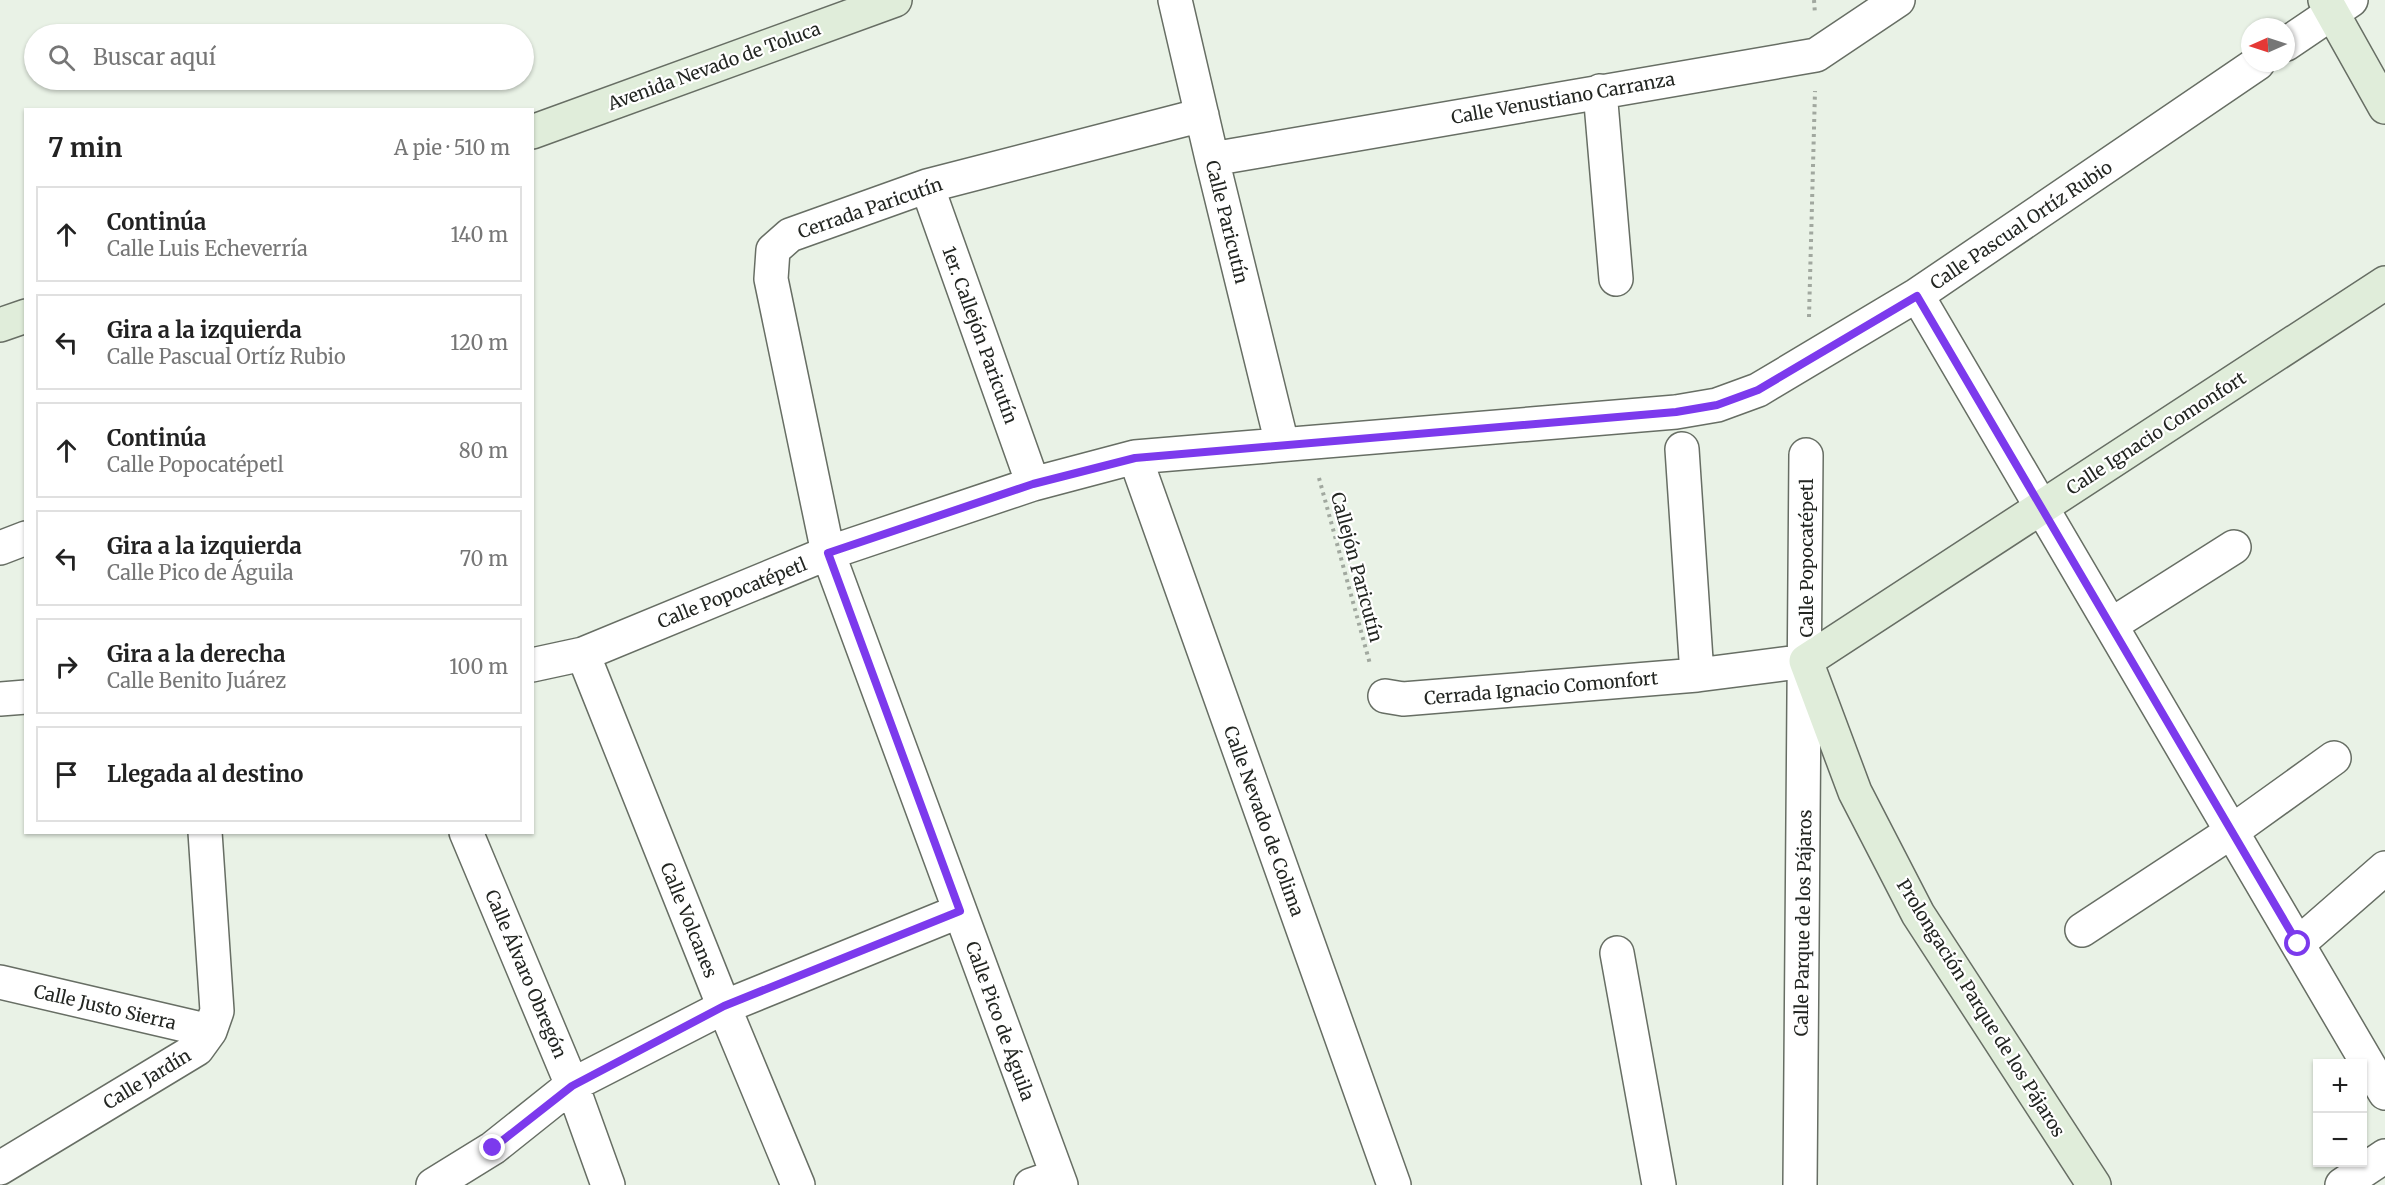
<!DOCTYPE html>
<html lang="es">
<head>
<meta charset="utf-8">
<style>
	body { margin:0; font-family:Merriweather,serif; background:#f2f2f2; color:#222 }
	.controls { position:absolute; right:18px; bottom:18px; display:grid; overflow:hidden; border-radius:0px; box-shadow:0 2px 4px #0004 }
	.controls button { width:54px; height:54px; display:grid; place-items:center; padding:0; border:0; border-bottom:2px solid #e0e0e0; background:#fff; color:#222; font:30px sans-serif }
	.compass { position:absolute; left:2241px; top:18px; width:54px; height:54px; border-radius:50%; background:#fff; box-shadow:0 2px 4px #0004; rotate:267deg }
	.stop { position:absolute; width:18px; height:18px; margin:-14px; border:4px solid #7c3aed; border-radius:50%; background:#fff }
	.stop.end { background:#7c3aed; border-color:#fff; box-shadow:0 2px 6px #0008 }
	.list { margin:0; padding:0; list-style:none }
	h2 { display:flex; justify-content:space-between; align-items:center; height:78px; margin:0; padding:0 24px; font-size:26px }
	h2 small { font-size:20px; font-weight:400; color:#767676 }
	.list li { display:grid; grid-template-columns:39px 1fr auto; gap:18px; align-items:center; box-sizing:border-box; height:96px; margin:0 12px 12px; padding:0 12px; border:2px solid #e0e0e0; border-radius:0px }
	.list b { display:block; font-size:22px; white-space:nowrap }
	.list p { margin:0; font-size:20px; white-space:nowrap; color:#767676 }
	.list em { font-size:20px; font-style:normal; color:#767676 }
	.icon { flex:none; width:33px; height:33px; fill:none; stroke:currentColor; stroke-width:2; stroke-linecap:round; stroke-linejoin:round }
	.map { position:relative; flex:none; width:2385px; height:1185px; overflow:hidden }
	.search { position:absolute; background:#fff; box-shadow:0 2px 4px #0004; left:24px; top:24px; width:510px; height:66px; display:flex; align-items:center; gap:15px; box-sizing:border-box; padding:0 21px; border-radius:33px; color:#767676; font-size:22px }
	.panel { position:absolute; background:#fff; box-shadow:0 2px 4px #0004; left:24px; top:108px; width:510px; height:726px; border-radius:0px }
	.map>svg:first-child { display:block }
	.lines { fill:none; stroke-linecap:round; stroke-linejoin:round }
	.street-casing { stroke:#676e64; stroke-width:36 }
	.secondary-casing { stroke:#676e64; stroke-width:36 }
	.path { stroke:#a1a89f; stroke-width:4; stroke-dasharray:3 4.5; stroke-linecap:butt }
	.street { stroke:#fff; stroke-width:33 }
	.secondary { stroke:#e0edda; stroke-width:33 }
	.route { stroke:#7c3aed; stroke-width:8 }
	.labels { text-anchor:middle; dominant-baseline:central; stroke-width:4.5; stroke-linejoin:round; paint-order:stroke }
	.street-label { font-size:18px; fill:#232622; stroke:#fff }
</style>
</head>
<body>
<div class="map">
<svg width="2385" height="1185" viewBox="0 0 2385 1185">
	<rect width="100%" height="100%" fill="#e9f2e6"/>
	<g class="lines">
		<g class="street-casing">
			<path id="street" d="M 1175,0 L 1212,159 L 1282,444
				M 2286,44 L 2351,0
				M 1600,91 L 1616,279
				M 1212,159 L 1816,55 L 1898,0
				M 927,186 L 1033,484
				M 1917,295 L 2385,1093
				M 1682,449 L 1697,675
				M 1135,457 L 1394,1185
				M 0,548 L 26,538
				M 2111,625 L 2234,547
				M 583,654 L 724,1007 L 798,1185
				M 532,665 L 583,654 L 828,553 L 1033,484 L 1135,457 L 1676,412 L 1717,405 L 1758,390 L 1917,295 L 2258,63
				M 1385,696 L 1403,699 L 1697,675 L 1806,661
				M 0,699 L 26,697
				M 466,832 L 572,1085 L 608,1185
				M 2082,930 L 2231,832 L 2334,758
				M 2298,944 L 2385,868
				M 1617,953 L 1659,1185
				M 0,982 L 210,1031
				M 0,1168 L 197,1049 L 210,1031 L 217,1011 L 205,832
				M 433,1185 L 493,1148 L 572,1085 L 724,1007 L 960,911
				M 1031,1185 L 1057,1176
				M 1061,1185 L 828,553 L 771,279 L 773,250 L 790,235 L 927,186 L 1202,115
				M 1800,1185 L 1806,455
				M 2342,1185 L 2385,1156"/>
		</g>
		<g class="secondary-casing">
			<path id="secondary" d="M 2325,0 L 2385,107
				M 532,132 L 895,0
				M 0,325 L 26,316
				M 2094,1185 L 1918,914 L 1855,792 L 1806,661 L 2385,283"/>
		</g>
		<path class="path" d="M 1814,0 L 1815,14
			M 1809,317 L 1815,91
			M 1319,478 L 1370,664"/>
		<use href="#street" class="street"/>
		<use href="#secondary" class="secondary"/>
	</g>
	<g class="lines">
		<path class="route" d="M 493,1148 L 572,1086 L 724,1006 L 960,911 L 828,553 L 1033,484 L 1135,458 L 1676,412 L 1717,405 L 1758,390 L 1917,296 L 2298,944"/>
	</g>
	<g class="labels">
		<g class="street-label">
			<text transform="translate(714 66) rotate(-20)">Avenida Nevado de Toluca</text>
			<text transform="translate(1563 98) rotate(-10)">Calle Venustiano Carranza</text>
			<text transform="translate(870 208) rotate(-19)">Cerrada Paricutín</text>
			<text transform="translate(1227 222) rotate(76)">Calle Paricutín</text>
			<text transform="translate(2021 225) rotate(-34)">Calle Pascual Ortíz Rubio</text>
			<text transform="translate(980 335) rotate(70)">1er. Callejón Paricutín</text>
			<text transform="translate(2156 433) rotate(-33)">Calle Ignacio Comonfort</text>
			<text transform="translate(1806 558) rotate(-90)">Calle Popocatépetl</text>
			<text transform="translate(1357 567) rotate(75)">Callejón Paricutín</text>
			<text transform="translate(732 593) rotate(-22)">Calle Popocatépetl</text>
			<text transform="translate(1541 688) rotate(-5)">Cerrada Ignacio Comonfort</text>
			<text transform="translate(1264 821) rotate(70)">Calle Nevado de Colima</text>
			<text transform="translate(689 920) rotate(68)">Calle Volcanes</text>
			<text transform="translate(1803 923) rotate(-89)">Calle Parque de los Pájaros</text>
			<text transform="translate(526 974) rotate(67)">Calle Álvaro Obregón</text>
			<text transform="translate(105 1007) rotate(13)">Calle Justo Sierra</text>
			<text transform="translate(1981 1008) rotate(58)">Prolongación Parque de los Pájaros</text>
			<text transform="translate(1000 1021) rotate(70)">Calle Pico de Águila</text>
			<text transform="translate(147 1079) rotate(-31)">Calle Jardín</text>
		</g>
	</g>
</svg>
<div class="controls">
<button>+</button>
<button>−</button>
</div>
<svg class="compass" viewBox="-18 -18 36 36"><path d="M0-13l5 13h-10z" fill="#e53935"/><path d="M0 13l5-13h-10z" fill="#767676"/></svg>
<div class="stop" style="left:2298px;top:944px"></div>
<div class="stop end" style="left:493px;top:1148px"></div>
<div class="search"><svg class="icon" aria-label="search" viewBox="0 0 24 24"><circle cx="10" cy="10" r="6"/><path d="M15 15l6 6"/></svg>Buscar aquí</div>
<section class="panel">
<h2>7 min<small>A pie · 510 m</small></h2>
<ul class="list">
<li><svg class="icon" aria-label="ahead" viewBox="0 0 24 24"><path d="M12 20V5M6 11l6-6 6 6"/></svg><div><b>Continúa</b><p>Calle Luis Echeverría</p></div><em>140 m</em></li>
<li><svg class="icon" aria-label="left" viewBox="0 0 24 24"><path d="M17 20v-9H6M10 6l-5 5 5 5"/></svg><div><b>Gira a la izquierda</b><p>Calle Pascual Ortíz Rubio</p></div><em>120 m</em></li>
<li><svg class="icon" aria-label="ahead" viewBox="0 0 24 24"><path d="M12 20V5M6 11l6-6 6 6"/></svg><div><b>Continúa</b><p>Calle Popocatépetl</p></div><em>80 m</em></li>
<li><svg class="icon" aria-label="left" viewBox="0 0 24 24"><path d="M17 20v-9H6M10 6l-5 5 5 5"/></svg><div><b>Gira a la izquierda</b><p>Calle Pico de Águila</p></div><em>70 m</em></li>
<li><svg class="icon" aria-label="right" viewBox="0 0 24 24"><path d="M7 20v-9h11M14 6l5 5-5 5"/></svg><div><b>Gira a la derecha</b><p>Calle Benito Juárez</p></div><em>100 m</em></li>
<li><svg class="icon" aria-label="arrive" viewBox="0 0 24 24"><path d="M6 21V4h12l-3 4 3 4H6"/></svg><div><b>Llegada al destino</b></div></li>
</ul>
</section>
</div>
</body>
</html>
